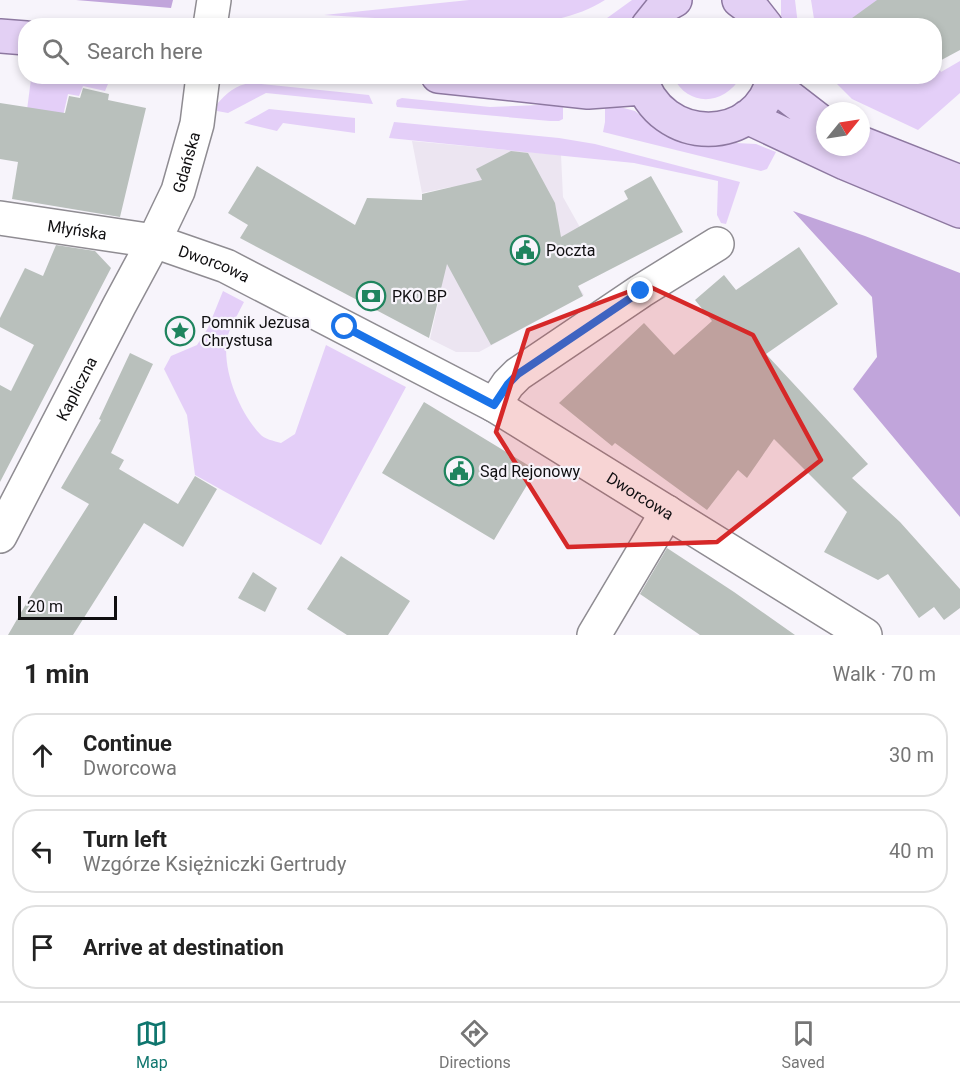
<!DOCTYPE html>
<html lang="en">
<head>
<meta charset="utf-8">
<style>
	body { margin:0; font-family:Roboto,sans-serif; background:#f2f2f2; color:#222 }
	.compass { position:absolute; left:816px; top:102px; width:54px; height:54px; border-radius:50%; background:#fff; box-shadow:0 3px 9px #0003; rotate:60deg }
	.scale { position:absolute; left:18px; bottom:15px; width:99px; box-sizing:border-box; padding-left:6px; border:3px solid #100f11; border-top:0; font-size:16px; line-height:21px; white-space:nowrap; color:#100f11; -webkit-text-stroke:4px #f7f4fb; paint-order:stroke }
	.stop { position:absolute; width:18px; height:18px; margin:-14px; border:4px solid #1a73e8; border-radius:50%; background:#fff }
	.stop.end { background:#1a73e8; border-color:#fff; box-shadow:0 2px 6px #0008 }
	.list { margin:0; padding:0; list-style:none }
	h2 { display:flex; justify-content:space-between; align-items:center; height:78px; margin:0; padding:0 24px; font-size:26px }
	h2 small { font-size:20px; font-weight:400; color:#767676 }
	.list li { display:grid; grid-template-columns:39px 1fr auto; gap:18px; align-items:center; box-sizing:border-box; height:84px; margin:0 12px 12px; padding:0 12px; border:2px solid #e0e0e0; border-radius:24px }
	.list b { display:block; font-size:22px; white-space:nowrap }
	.list p { margin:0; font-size:20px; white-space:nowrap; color:#767676 }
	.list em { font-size:20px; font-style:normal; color:#767676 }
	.icon { flex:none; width:33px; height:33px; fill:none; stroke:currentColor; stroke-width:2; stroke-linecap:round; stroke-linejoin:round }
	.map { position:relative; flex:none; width:960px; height:635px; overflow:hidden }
	.search { position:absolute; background:#fff; box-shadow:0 3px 9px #0003; left:18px; right:18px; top:18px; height:66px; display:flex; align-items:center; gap:15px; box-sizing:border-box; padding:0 21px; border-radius:24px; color:#767676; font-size:22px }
	.sheet { height:366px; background:#fff }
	nav { display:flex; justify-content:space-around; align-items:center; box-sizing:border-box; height:84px; border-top:2px solid #e0e0e0; background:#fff; font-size:16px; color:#767676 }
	nav a { display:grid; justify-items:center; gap:3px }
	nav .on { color:#0f766e }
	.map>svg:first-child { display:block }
	.built { fill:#ece5f1 }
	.green { fill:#e4cff8 }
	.forest { fill:#c1a5db }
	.building { fill:#b9c0bc }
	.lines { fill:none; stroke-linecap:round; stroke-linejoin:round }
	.minor-casing { stroke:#8f8c92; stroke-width:36 }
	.major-casing { stroke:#8d78a0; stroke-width:36 }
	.minor { stroke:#fff; stroke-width:33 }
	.major { stroke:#e3d0f4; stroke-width:33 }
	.route { stroke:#1a73e8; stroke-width:8 }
	.marked { fill:#d62828; fill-opacity:0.2; stroke:#d62828; stroke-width:4.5; stroke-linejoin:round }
	.labels { text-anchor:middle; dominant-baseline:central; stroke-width:4.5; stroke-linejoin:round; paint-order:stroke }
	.street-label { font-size:16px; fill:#100f11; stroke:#f7f4fb }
	.poi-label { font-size:16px; fill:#100f11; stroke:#f7f4fb; text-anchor:start }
</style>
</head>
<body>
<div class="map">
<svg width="960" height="635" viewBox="0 0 960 635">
	<rect width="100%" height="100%" fill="#f7f4fb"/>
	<path class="built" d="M 412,141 L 561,155 L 563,197 L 605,272 L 578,286 L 584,295 L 479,352 L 456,352 L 430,339 L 439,299 L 432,258 L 457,247 L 451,187 L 422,193 Z"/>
	<path class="green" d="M 469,0 L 605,0 C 552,33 484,25 425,21 C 392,19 358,17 324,15 Z
		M 632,0 L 652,0 L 629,25 L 596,26 Z
		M 781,0 L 795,0 L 798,25 L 783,25 L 781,18 Z
		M 811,0 L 901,0 L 915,25 L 815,25 Z
		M 935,60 L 941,72 L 960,61 L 960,93 L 918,130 L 852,99 L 830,77 L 934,76 Z
		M 673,77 L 741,77 C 724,105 689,108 673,77 Z
		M 31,79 L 108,84 L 105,91 L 83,86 L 79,96 L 68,94 L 60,129 L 23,141 Z
		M 251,83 L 369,95 L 373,104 L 266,93 L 228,113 L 217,111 L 216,105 C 227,93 235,85 251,83 Z
		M 402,98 L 490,107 L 563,104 L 563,119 L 559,121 L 550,121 L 397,107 L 396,104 L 397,100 Z
		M 605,103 L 635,111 L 661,133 L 684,143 L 706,147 L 736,143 L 756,144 L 776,152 L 767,169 L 761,171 L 603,132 L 605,122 Z
		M 269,109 L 355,118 L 355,133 L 283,123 L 277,131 L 244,123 Z
		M 394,122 L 559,138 L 595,144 L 740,182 L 726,224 L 721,223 L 717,215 L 718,181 L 634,163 L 389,138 Z
		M 223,291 L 244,302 C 239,312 232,324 228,335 C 220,366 239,412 260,434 C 264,439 274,441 281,443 L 295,434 L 326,345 L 406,387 L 321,545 L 195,475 L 187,415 L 164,369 L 171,356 L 197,345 L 208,328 Z"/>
	<path class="forest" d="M 76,0 L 173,0 L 171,8 Z
		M 793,211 L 865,236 L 960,273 L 960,517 L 853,389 L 877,357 L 872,297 Z"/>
	<path class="building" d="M 877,0 L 960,0 L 960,50 L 934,64 L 934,26 L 841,26 Z
		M 83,88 L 109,94 L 108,100 L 146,108 L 120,217 L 12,199 L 18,162 L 0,159 L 0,103 L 65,113 L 69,96 L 80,98 Z
		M 511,151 L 528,153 L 555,203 L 561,237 L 628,199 L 624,191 L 651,176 L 683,232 L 578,286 L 583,296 L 491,345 L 447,264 L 429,338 L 240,238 L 248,225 L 228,213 L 257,166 L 355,225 L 367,198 L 422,200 L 422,194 L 482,180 L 476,169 Z
		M 56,245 L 95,251 L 111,268 L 0,482 L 0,385 L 11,391 L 34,345 L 0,327 L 0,318 L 25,268 L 43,276 Z
		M 799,247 L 838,304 L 766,354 L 868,464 L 852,478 L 900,522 L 960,589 L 960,608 L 944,620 L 934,607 L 919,618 L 888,574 L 878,580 L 824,552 L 847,512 L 774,439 L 747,478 L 738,470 L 707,510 L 615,443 L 612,446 L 559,403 L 644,323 L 674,355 L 712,321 L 695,300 L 724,275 L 736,290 Z
		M 130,353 L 153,364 L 111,453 L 124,460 L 119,469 L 178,504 L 195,476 L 217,489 L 183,547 L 144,523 L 73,635 L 8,635 L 30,597 L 89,504 L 61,488 L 101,420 L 99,419 Z
		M 424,402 L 536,470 L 494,540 L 382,473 Z
		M 667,548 L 734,592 L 795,635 L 700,635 L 640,594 Z
		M 341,556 L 410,601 L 388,635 L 347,635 L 307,609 Z
		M 253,572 L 277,588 L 265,612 L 238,598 Z"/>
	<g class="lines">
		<g class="minor-casing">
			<g id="minor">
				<path d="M 210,26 L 214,0"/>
				<path id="s1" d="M 0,218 L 154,241 L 226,266 L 494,405 L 865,635"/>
				<path d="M 494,405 L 508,384 L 518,374 L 641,291 L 717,244"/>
				<path id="s2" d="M 0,536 L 119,306 L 154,241 L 178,191 L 197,124 L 203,76"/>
				<path d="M 594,635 L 667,512"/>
			</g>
		</g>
		<g class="major-casing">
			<path id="major" d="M 739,0 L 755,12 L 766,26
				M 648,26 L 664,6 L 675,0
				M 0,36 L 26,38
				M 438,76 L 588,92 L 643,88
				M 640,76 C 659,147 759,147 774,76
				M 772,84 L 825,125
				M 747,117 L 845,163 L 960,211
				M 861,143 L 960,182"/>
		</g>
		<use href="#minor" class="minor"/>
		<use href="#major" class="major"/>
	</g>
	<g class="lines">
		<path class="route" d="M 345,327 L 494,405 L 508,384 L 518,374 L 641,291"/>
	</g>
	<path class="marked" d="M 646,285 L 753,335 L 821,460 L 717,542 L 568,547 L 496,432 L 528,330 Z"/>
	<defs>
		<g id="civic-ring" transform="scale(1.5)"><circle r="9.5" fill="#f7f4fb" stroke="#1f845e" stroke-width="1.5"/><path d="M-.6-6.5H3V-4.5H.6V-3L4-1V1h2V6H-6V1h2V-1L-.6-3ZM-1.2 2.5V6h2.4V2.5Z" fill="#1f845e"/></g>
		<g id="bank-ring" transform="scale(1.5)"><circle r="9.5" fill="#f7f4fb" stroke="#1f845e" stroke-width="1.5"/><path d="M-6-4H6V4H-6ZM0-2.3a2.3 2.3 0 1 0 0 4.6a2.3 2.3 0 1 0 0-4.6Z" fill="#1f845e"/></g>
		<g id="sight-ring" transform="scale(1.5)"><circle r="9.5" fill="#f7f4fb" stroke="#1f845e" stroke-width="1.5"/><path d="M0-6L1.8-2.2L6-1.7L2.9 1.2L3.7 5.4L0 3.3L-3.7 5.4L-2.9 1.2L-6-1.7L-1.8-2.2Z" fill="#1f845e"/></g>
	</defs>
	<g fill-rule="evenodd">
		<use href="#civic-ring" x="525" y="250"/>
		<use href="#bank-ring" x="371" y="296"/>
		<use href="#sight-ring" x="180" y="331"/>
		<use href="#civic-ring" x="459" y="471"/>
	</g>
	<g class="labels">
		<g class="street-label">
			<text stroke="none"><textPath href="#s2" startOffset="418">Gdańska</textPath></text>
			<text stroke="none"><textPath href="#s1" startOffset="78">Młyńska</textPath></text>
			<text stroke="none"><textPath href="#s1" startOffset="220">Dworcowa</textPath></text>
			<text stroke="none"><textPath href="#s2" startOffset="166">Kapliczna</textPath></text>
			<text stroke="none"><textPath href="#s1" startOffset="706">Dworcowa</textPath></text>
		</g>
		<g class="poi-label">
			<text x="546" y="250">Poczta</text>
			<text x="392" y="296">PKO BP</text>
			<text x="201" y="322">Pomnik Jezusa<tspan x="201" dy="18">Chrystusa</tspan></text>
			<text x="480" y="471">Sąd Rejonowy</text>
		</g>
	</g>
</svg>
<svg class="compass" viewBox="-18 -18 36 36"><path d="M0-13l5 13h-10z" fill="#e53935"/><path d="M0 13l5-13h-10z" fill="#767676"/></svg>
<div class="scale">20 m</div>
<div class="stop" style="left:345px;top:327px"></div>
<div class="stop end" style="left:641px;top:291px"></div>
<div class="search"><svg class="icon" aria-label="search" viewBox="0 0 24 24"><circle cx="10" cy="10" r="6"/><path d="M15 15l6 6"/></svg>Search here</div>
</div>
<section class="sheet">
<h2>1 min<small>Walk · 70 m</small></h2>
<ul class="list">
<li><svg class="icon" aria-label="ahead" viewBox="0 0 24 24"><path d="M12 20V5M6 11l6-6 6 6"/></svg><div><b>Continue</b><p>Dworcowa</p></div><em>30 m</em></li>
<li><svg class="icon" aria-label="left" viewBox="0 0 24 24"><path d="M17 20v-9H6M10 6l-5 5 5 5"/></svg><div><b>Turn left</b><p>Wzgórze Księżniczki Gertrudy</p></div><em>40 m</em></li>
<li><svg class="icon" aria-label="arrive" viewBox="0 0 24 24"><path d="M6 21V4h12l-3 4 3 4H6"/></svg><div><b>Arrive at destination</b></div></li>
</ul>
</section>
<nav>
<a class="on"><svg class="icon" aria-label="map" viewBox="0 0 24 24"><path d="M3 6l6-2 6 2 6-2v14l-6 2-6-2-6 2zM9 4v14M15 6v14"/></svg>Map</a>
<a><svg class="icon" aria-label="directions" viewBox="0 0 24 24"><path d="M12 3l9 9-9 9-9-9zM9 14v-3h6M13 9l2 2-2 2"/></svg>Directions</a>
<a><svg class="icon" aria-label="saved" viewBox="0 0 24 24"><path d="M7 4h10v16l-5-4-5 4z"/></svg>Saved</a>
</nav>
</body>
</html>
